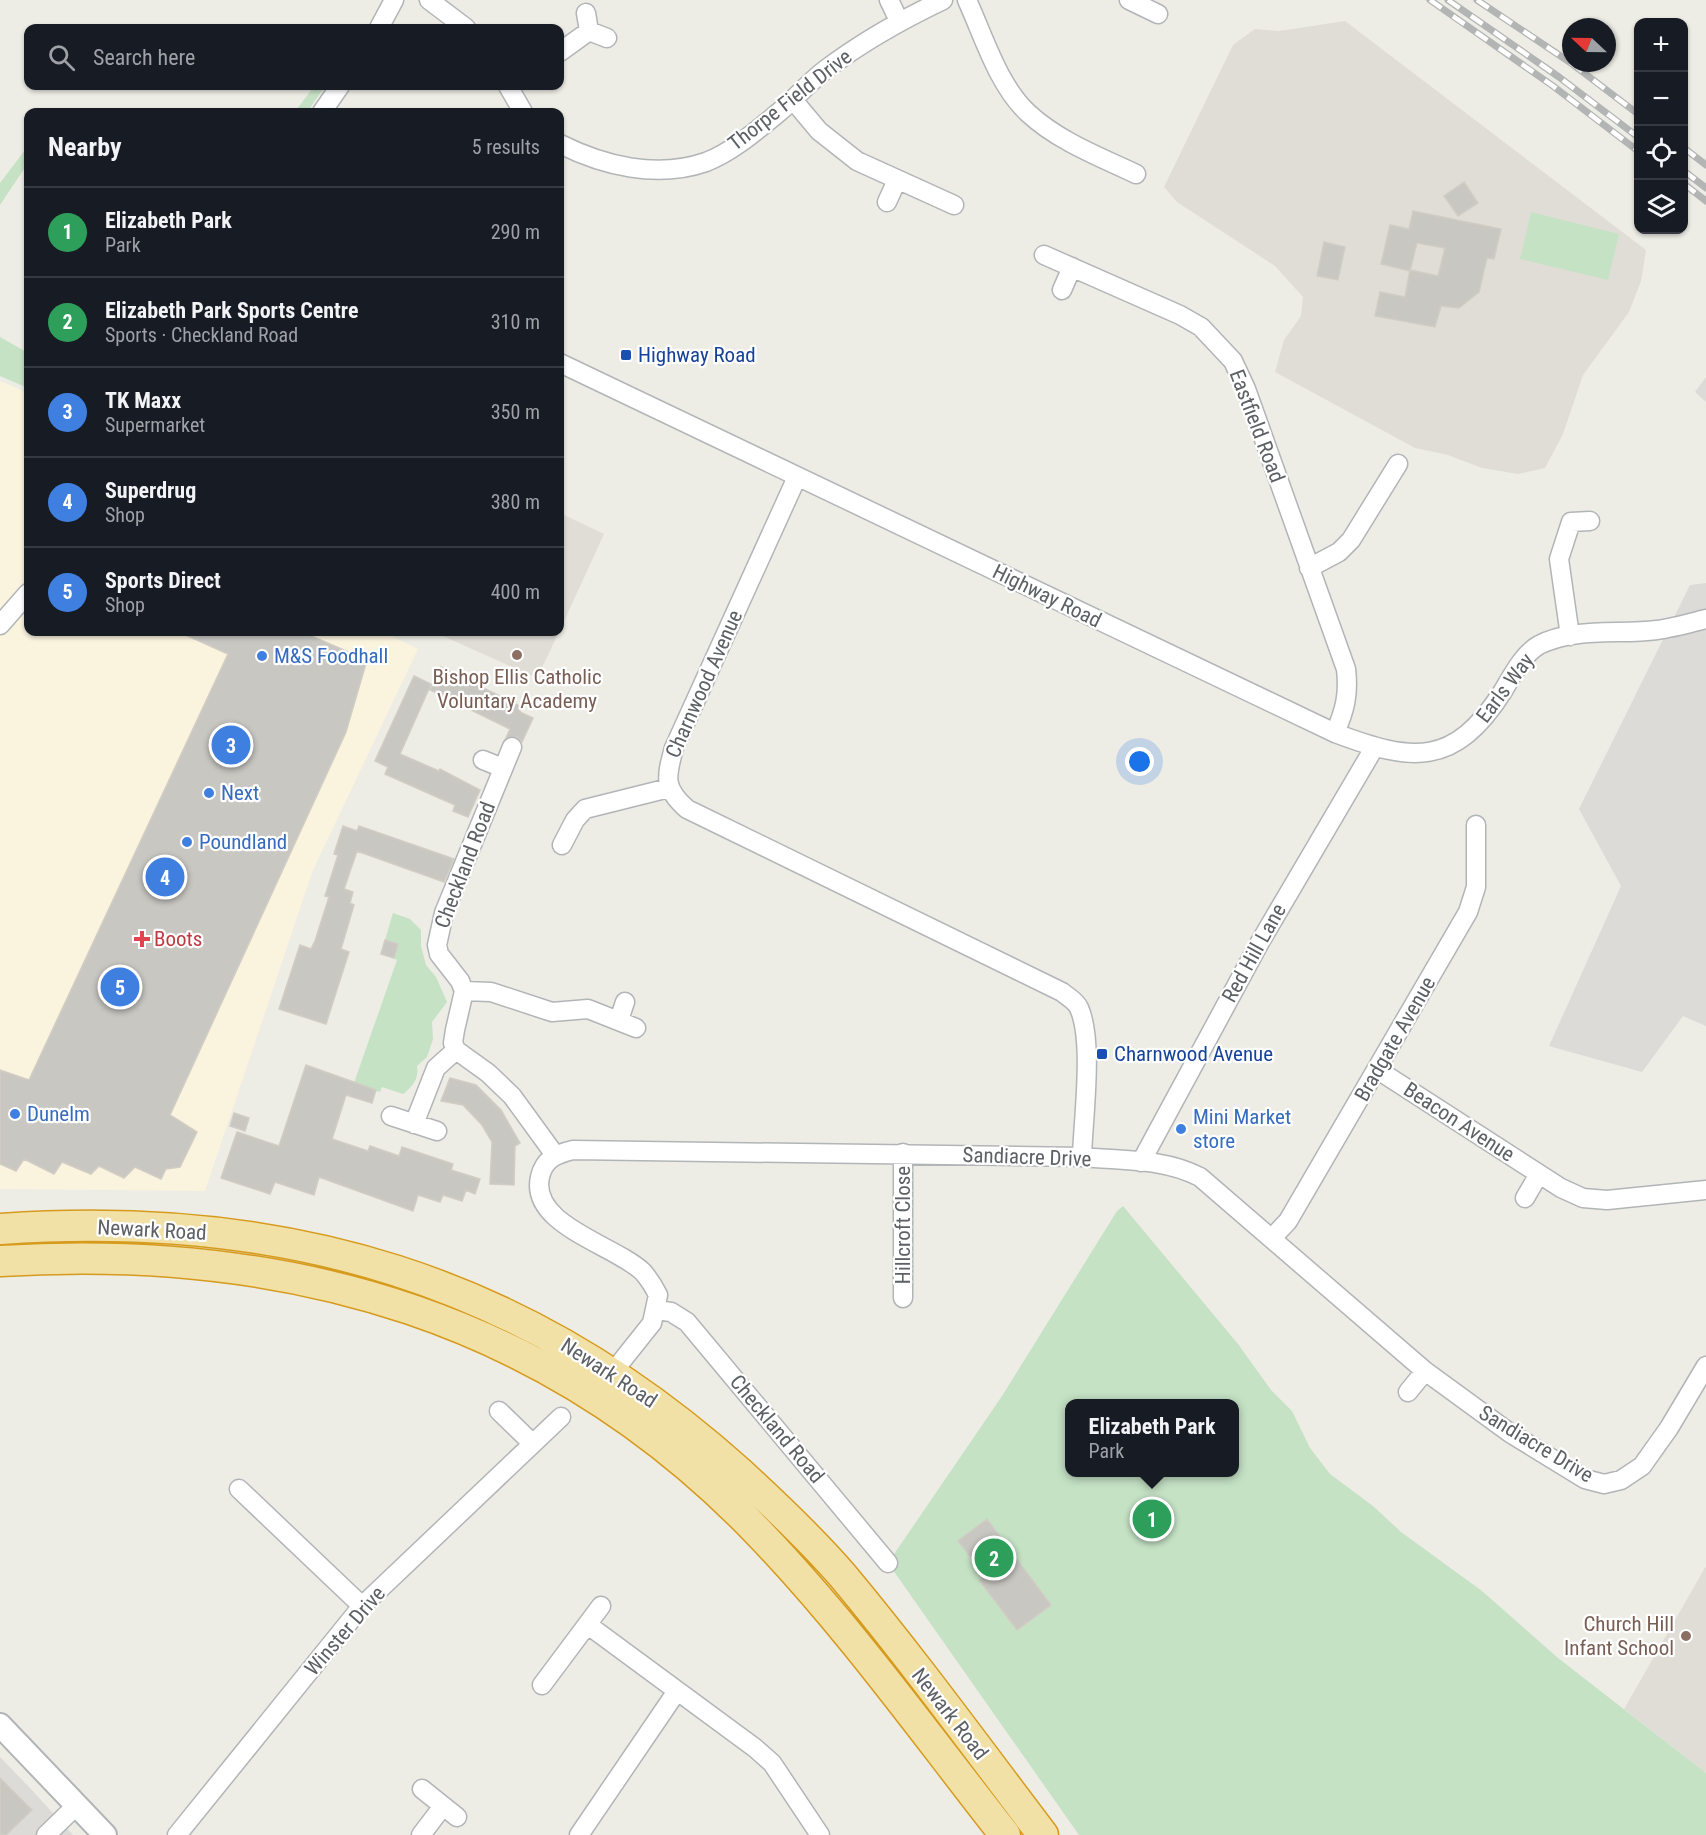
<!DOCTYPE html>
<html lang="en">
<head>
<meta charset="utf-8">
<style>
	body { margin:0; font-family:"Roboto Condensed",sans-serif; background:#20242c; color:#f1f3f6 }
	.controls { position:absolute; right:18px; top:18px; display:grid; overflow:hidden; border-radius:12px; box-shadow:0 2px 4px #0004 }
	.controls button { width:54px; height:54px; display:grid; place-items:center; padding:0; border:0; border-bottom:2px solid #363941; background:#171b24; color:#f1f3f6; font:30px sans-serif }
	.compass { position:absolute; left:1562px; top:18px; width:54px; height:54px; border-radius:50%; background:#171b24; box-shadow:0 2px 4px #0004; rotate:292deg }
	.you { position:absolute; left:1140px; top:762px; width:21px; height:21px; margin:-15px; border:4px solid #fff; border-radius:50%; background:#1a73e8; box-shadow:0 0 0 9px #1a73e833 }
	.badge { display:grid; place-items:center; width:39px; height:39px; border-radius:50%; background:#d34f46; color:#fff; font-size:20px; font-weight:700 }
	.pin { position:absolute; translate:-50% -50%; border:3px solid #fff; box-shadow:0 2px 6px #0006 }
	.popup { position:absolute; left:1065px; top:1399px; width:174px; height:78px; box-sizing:border-box; display:grid; place-content:center; border-radius:12px; background:#171b24; filter:drop-shadow(0 2px 4px #0005); font-size:20px; white-space:nowrap; color:#9ea1a6 }
	.popup b { font-size:22px; color:#f1f3f6 }
	.popup::after { content:''; position:absolute; left:50%; top:100%; margin-left:-12px; border:12px solid transparent; border-top-color:#171b24 }
	.list { margin:0; padding:0; list-style:none }
	h2 { display:flex; justify-content:space-between; align-items:center; height:78px; margin:0; padding:0 24px; font-size:26px }
	h2 small { font-size:20px; font-weight:400; color:#9ea1a6 }
	.list li { display:grid; grid-template-columns:39px 1fr auto; gap:18px; align-items:center; box-sizing:border-box; height:90px; padding:0 24px; border-top:2px solid #363941 }
	.list b { display:block; font-size:22px; white-space:nowrap }
	.list p { margin:0; font-size:20px; white-space:nowrap; color:#9ea1a6 }
	.list em { font-size:20px; font-style:normal; color:#9ea1a6 }
	.icon { flex:none; width:33px; height:33px; fill:none; stroke:currentColor; stroke-width:2; stroke-linecap:round; stroke-linejoin:round }
	.map { position:relative; flex:none; width:1706px; height:1835px; overflow:hidden }
	.search { position:absolute; background:#171b24; box-shadow:0 2px 4px #0004; left:24px; top:24px; width:540px; height:66px; display:flex; align-items:center; gap:15px; box-sizing:border-box; padding:0 21px; border-radius:12px; color:#9ea1a6; font-size:22px }
	.panel { position:absolute; background:#171b24; box-shadow:0 2px 4px #0004; left:24px; top:108px; width:540px; height:528px; border-radius:12px }
	.map>svg:first-child { display:block }
	.commercial { fill:#faf3de }
	.industrial { fill:#dcdbd7 }
	.education { fill:#e0ddd7 }
	.green { fill:#c5e2c5; fill-rule:evenodd }
	.building { fill:#c9c7c2; stroke:#d1cdc4; stroke-width:1.5 }
	.lines { fill:none; stroke-linecap:round; stroke-linejoin:round }
	.minor-casing { stroke:#b2b5b8; stroke-width:21 }
	.tertiary-casing { stroke:#b2b5b8; stroke-width:26 }
	.trunk-casing { stroke:#d69a1d; stroke-width:33 }
	.minor { stroke:#fff; stroke-width:18 }
	.tertiary { stroke:#fff; stroke-width:22 }
	.trunk { stroke:#f2e1a6; stroke-width:30 }
	.rail-casing { stroke:#b3b4b4; stroke-width:7 }
	.rail { stroke:#fff; stroke-width:4.5; stroke-dasharray:14; stroke-linecap:butt }
	.transit-dot { fill:#1a4fb4; stroke:#fff; stroke-width:2 }
	.education-dot { fill:#8d6e63; stroke:#fff; stroke-width:2 }
	.shop-dot { fill:#3f7fe0; stroke:#fff; stroke-width:2 }
	.health-dot { fill:#e0444e; stroke:#fff; stroke-width:2 }
	.labels { text-anchor:middle; dominant-baseline:central; stroke-width:4.5; stroke-linejoin:round; paint-order:stroke }
	.street-label { font-size:21px; fill:#5d6064; stroke:#fff }
	.transit-label { font-size:21px; fill:#164399; stroke:#fff; text-anchor:start }
	.shop-label { font-size:21px; fill:#366cbe; stroke:#fff; text-anchor:start }
	.education-label { font-size:21px; fill:#785e54; stroke:#fff }
	.health-label { font-size:21px; fill:#be3a42; stroke:#fff; text-anchor:start }
</style>
</head>
<body>
<div class="map">
<svg width="1706" height="1835" viewBox="0 0 1706 1835">
	<rect width="100%" height="100%" fill="#edece5"/>
	<path class="commercial" d="M 0,381 L 28,393 L 28,632 L 383,632 L 418,649 L 313,870 L 205,1191 L 0,1189 Z"/>
	<path class="industrial" d="M 1706,377 L 1706,402 L 1695,392 Z
		M 1706,583 L 1706,1026 L 1683,1016 L 1642,1072 L 1549,1046 L 1621,886 L 1579,809 L 1690,585 Z
		M 0,1757 L 29,1787 L 73,1835 L 0,1835 Z"/>
	<path class="education" d="M 1345,21 L 1646,250 L 1641,281 L 1629,312 L 1583,375 L 1563,434 L 1545,468 L 1518,474 L 1482,468 L 1448,455 L 1415,448 L 1275,372 L 1284,340 L 1301,316 L 1303,297 L 1275,266 L 1177,202 L 1164,187 L 1233,45 L 1255,29 L 1279,31 Z
		M 560,513 L 604,534 L 560,630 Z
		M 434,632 L 559,632 L 537,678 Z
		M 1706,1566 L 1706,1773 L 1624,1709 Z"/>
	<path class="green" d="M 314,86 L 325,86 L 307,112 L 295,112 Z
		M 28,146 L 28,163 L 0,205 L 0,183 Z
		M 1531,212 L 1619,234 L 1608,280 L 1520,259 Z
		M 0,337 L 28,353 L 28,388 L 0,376 Z
		M 393,913 L 410,919 L 421,930 L 421,946 L 426,965 L 436,977 L 447,1002 L 432,1022 L 433,1039 L 427,1057 L 417,1066 C 419,1079 413,1086 403,1094 L 382,1087 L 380,1092 L 354,1083 L 397,960 L 394,958 L 398,944 L 385,940 Z
		M 1123,1206 L 1238,1344 L 1271,1390 L 1292,1411 L 1310,1448 L 1330,1474 L 1373,1506 L 1401,1532 L 1482,1591 L 1558,1658 L 1706,1773 L 1706,1835 L 1079,1835 L 888,1563 L 1002,1396 L 1117,1211 ZM 1070,1404 L 1234,1404 L 1234,1472 L 1070,1472 Z"/>
	<path class="building" d="M 1464,182 L 1478,203 L 1458,216 L 1444,196 Z
		M 1413,211 L 1501,229 L 1494,259 L 1487,258 L 1479,292 L 1459,308 L 1441,306 L 1435,327 L 1375,316 L 1380,292 L 1405,297 L 1410,270 L 1438,276 L 1445,248 L 1417,243 L 1410,271 L 1381,264 L 1390,225 L 1409,229 Z
		M 1324,242 L 1345,247 L 1338,280 L 1317,276 Z
		M 179,632 L 302,632 L 367,660 L 346,732 L 170,1115 L 197,1132 L 180,1167 L 166,1169 L 161,1179 L 135,1167 L 124,1178 L 99,1166 L 91,1174 L 62,1162 L 54,1174 L 24,1159 L 16,1171 L 0,1164 L 0,1070 L 29,1080 L 228,654 Z
		M 441,667 L 522,707 L 520,712 L 533,718 L 522,742 L 516,736 L 506,738 L 510,729 L 430,690 Z
		M 414,676 L 431,684 L 400,754 L 439,771 L 440,769 L 480,790 L 468,817 L 453,811 L 455,805 L 385,774 L 388,767 L 375,761 Z
		M 343,826 L 357,831 L 359,826 L 454,859 L 444,882 L 357,851 L 344,889 L 353,892 L 350,903 L 354,905 L 341,949 L 349,952 L 326,1024 L 279,1009 L 300,945 L 311,949 L 315,941 L 329,897 L 325,896 L 338,855 L 334,854 Z
		M 385,940 L 398,944 L 394,958 L 381,954 Z
		M 306,1065 L 376,1090 L 372,1103 L 346,1095 L 332,1139 L 368,1151 L 370,1146 L 399,1156 L 402,1147 L 453,1164 L 451,1170 L 480,1179 L 475,1194 L 466,1190 L 462,1201 L 443,1195 L 440,1202 L 418,1195 L 413,1211 L 319,1177 L 314,1195 L 275,1182 L 270,1194 L 221,1178 L 237,1132 L 279,1146 Z
		M 450,1078 L 476,1085 L 501,1110 L 520,1143 L 515,1146 L 514,1185 L 490,1184 L 492,1142 L 482,1125 L 463,1105 L 441,1101 Z
		M 234,1113 L 249,1118 L 245,1131 L 230,1126 Z
		M 987,1519 L 1051,1605 L 1017,1630 L 979,1580 L 985,1576 L 958,1541 Z
		M 0,1778 L 32,1810 L 6,1835 L 0,1835 Z"/>
	<g class="lines">
		<g class="minor-casing">
			<path id="minor" d="M 429,0 L 466,28
				M 889,0 L 899,21
				M 967,0 C 984,37 998,85 1028,113 C 1058,141 1100,157 1136,174
				M 1129,0 L 1158,14
				M 586,13 L 589,31 L 607,38
				M 379,28 L 394,0
				M 560,52 L 589,31
				M 508,86 L 523,112
				M 793,100 L 819,131 L 857,161 L 954,205
				M 322,112 L 340,86
				M 560,144 C 604,166 657,179 706,162 C 732,152 756,131 778,113 C 794,100 808,83 825,70 C 862,42 901,20 943,0
				M 887,202 L 897,180
				M 1044,255 L 1180,315 L 1201,327 L 1233,361 L 1246,389 L 1346,669 C 1349,694 1345,710 1335,733
				M 1062,290 L 1072,267
				M 560,363 L 1335,733 C 1412,762 1454,768 1503,691 C 1512,676 1523,654 1539,645 C 1574,627 1619,635 1657,630 C 1673,628 1690,623 1706,619
				M 797,477 L 674,748 C 666,777 663,788 687,809 L 1062,992 C 1068,997 1076,1001 1079,1008 C 1094,1041 1083,1119 1082,1157
				M 1309,568 L 1339,552 L 1351,540 L 1398,464
				M 0,625 L 28,593
				M 1570,636 L 1559,559 L 1571,522 L 1590,521
				M 512,747 L 444,913 L 437,945 L 439,954 L 460,981 L 464,991 L 455,1030 L 453,1043 L 456,1050 L 488,1073 L 512,1096 L 555,1155
				M 483,760 L 503,768
				M 562,845 L 575,820 L 585,809 L 669,788
				M 464,991 L 491,992 L 552,1012 L 588,1009 L 636,1028
				M 619,1020 L 625,1002
				M 1378,1070 L 1561,1188 L 1583,1198 L 1607,1200 L 1706,1190
				M 391,1116 L 437,1131
				M 414,1124 L 436,1068 L 456,1050
				M 903,1153 L 903,1298
				M 1141,1162 L 1260,942 L 1374,748
				M 1525,1198 L 1539,1174
				M 1272,1238 L 1288,1221 L 1468,912 L 1476,887 L 1476,825
				M 656,1310 L 671,1312 L 687,1322 L 888,1563
				M 613,1372 L 652,1323 L 658,1295 C 654,1287 649,1279 643,1272 C 615,1245 529,1225 540,1177 C 544,1159 556,1154 573,1150 L 1082,1157 C 1122,1161 1164,1158 1200,1177 L 1425,1371 L 1510,1433 L 1585,1479 L 1604,1484 L 1621,1480 L 1642,1466 L 1669,1428 L 1706,1366
				M 1408,1392 L 1425,1371
				M 499,1411 L 532,1443
				M 239,1489 L 362,1606
				M 588,1625 L 755,1748 L 772,1763 L 820,1835
				M 542,1685 L 601,1606
				M 422,1789 L 457,1817
				M 46,1835 L 77,1805
				M 177,1835 L 362,1606 L 561,1417
				M 421,1835 L 443,1806
				M 579,1835 L 677,1691"/>
		</g>
		<g class="tertiary-casing">
			<path id="tertiary" d="M 0,1725 L 105,1835"/>
		</g>
		<g class="trunk-casing">
			<path id="trunk" d="M 0,1229 C 285,1209 525,1279 739,1472 C 775,1505 811,1539 843,1576 C 913,1660 977,1748 1043,1835
				M 0,1261 C 290,1243 550,1317 756,1530 C 847,1624 924,1732 1005,1835"/>
		</g>
		<use href="#minor" class="minor"/>
		<use href="#tertiary" class="tertiary"/>
		<use href="#trunk" class="trunk"/>
		<g class="rail-casing">
			<path id="rail" d="M 1430,0 L 1553,86 L 1638,151
				M 1448,0 L 1559,77 L 1638,137
				M 1477,0 L 1571,63
				M 1571,63 L 1638,114
				M 1684,148 L 1706,165
				M 1684,171 L 1706,188
				M 1684,184 L 1706,201"/>
		</g>
		<use href="#rail" class="rail"/>
	</g>
	<g class="transit-dot">
		<rect x="620" y="349" width="12" height="12" rx="3"/>
		<rect x="1096" y="1048" width="12" height="12" rx="3"/>
	</g>
	<g class="education-dot">
		<circle cx="517" cy="655" r="6"/>
		<circle cx="1686" cy="1636" r="6"/>
	</g>
	<g class="shop-dot">
		<circle cx="262" cy="656" r="6"/>
		<circle cx="209" cy="793" r="6"/>
		<circle cx="187" cy="842" r="6"/>
		<circle cx="15" cy="1114" r="6"/>
		<circle cx="1181" cy="1129" r="6"/>
	</g>
	<path class="health-dot" d="M139 930h6v6h6v6h-6v6h-6v-6h-6v-6h6z"/>
	<g class="labels">
		<g class="street-label">
			<text transform="translate(790 100) rotate(-38)">Thorpe Field Drive</text>
			<text transform="translate(1257 426) rotate(69)">Eastfield Road</text>
			<text transform="translate(1047 596) rotate(26)">Highway Road</text>
			<text transform="translate(704 684) rotate(-66)">Charnwood Avenue</text>
			<text transform="translate(1505 688) rotate(-53)">Earls Way</text>
			<text transform="translate(465 865) rotate(-69)">Checkland Road</text>
			<text transform="translate(1254 953) rotate(-61)">Red Hill Lane</text>
			<text transform="translate(1395 1039) rotate(-60)">Bradgate Avenue</text>
			<text transform="translate(1459 1122) rotate(33)">Beacon Avenue</text>
			<text transform="translate(1027 1157) rotate(2)">Sandiacre Drive</text>
			<text transform="translate(903 1225) rotate(-90)">Hillcroft Close</text>
			<text transform="translate(152 1230) rotate(3)">Newark Road</text>
			<text transform="translate(609 1373) rotate(33)">Newark Road</text>
			<text transform="translate(777 1429) rotate(50)">Checkland Road</text>
			<text transform="translate(1536 1444) rotate(31)">Sandiacre Drive</text>
			<text transform="translate(345 1631) rotate(-49)">Winster Drive</text>
			<text transform="translate(950 1714) rotate(52)">Newark Road</text>
		</g>
		<g class="transit-label">
			<text x="638" y="355">Highway Road</text>
			<text x="1114" y="1054">Charnwood Avenue</text>
		</g>
		<g class="shop-label">
			<text x="274" y="656">M&amp;S Foodhall</text>
			<text x="221" y="793">Next</text>
			<text x="199" y="842">Poundland</text>
			<text x="27" y="1114">Dunelm</text>
			<text x="1193" y="1117">Mini Market<tspan x="1193" dy="24">store</tspan></text>
		</g>
		<g class="education-label">
			<text x="517" y="677">Bishop Ellis Catholic<tspan x="517" dy="24">Voluntary Academy</tspan></text>
			<text x="1674" y="1624" text-anchor="end">Church Hill<tspan x="1674" dy="24">Infant School</tspan></text>
		</g>
		<g class="health-label">
			<text x="154" y="939">Boots</text>
		</g>
	</g>
</svg>
<div class="controls">
<button>+</button>
<button>−</button>
<button><svg class="icon" aria-label="locate" viewBox="0 0 24 24"><circle cx="12" cy="12" r="6"/><path d="M12 2v4M12 18v4M2 12h4M18 12h4"/></svg></button>
<button><svg class="icon" aria-label="layers" viewBox="0 0 24 24"><path d="M12 4l9 5-9 5-9-5zM3 14l9 5 9-5"/></svg></button>
</div>
<svg class="compass" viewBox="-18 -18 36 36"><path d="M0-13l5 13h-10z" fill="#e53935"/><path d="M0 13l5-13h-10z" fill="#9ea1a6"/></svg>
<div class="you"></div>
<div class="pin badge" style="left:1152px;top:1519px;background:#2e9e5b">1</div>
<div class="popup"><b>Elizabeth Park</b>Park</div>
<div class="pin badge" style="left:994px;top:1558px;background:#2e9e5b">2</div>
<div class="pin badge" style="left:231px;top:745px;background:#3f7fe0">3</div>
<div class="pin badge" style="left:165px;top:877px;background:#3f7fe0">4</div>
<div class="pin badge" style="left:120px;top:987px;background:#3f7fe0">5</div>
<div class="search"><svg class="icon" aria-label="search" viewBox="0 0 24 24"><circle cx="10" cy="10" r="6"/><path d="M15 15l6 6"/></svg>Search here</div>
<section class="panel">
<h2>Nearby<small>5 results</small></h2>
<ul class="list">
<li><span class="badge" style="background:#2e9e5b">1</span><div><b>Elizabeth Park</b><p>Park</p></div><em>290 m</em></li>
<li><span class="badge" style="background:#2e9e5b">2</span><div><b>Elizabeth Park Sports Centre</b><p>Sports · Checkland Road</p></div><em>310 m</em></li>
<li><span class="badge" style="background:#3f7fe0">3</span><div><b>TK Maxx</b><p>Supermarket</p></div><em>350 m</em></li>
<li><span class="badge" style="background:#3f7fe0">4</span><div><b>Superdrug</b><p>Shop</p></div><em>380 m</em></li>
<li><span class="badge" style="background:#3f7fe0">5</span><div><b>Sports Direct</b><p>Shop</p></div><em>400 m</em></li>
</ul>
</section>
</div>
</body>
</html>
